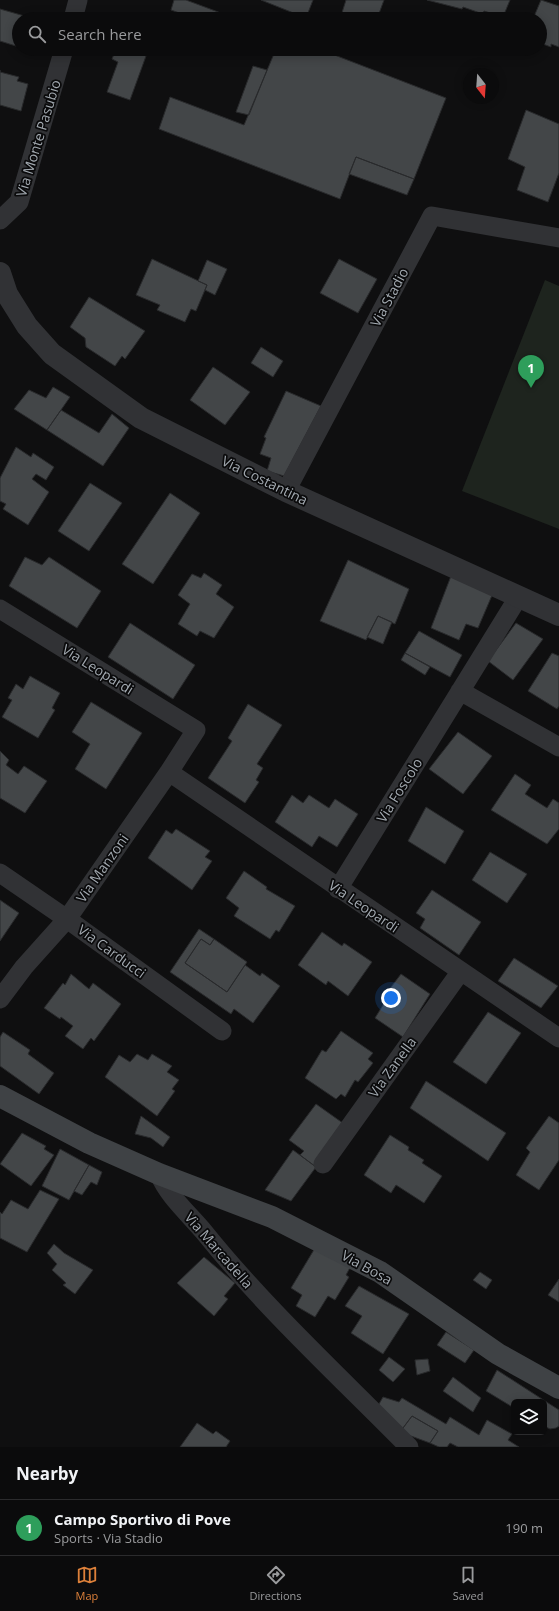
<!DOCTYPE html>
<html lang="en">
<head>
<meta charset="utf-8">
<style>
	body { margin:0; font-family:"Open Sans",sans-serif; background:#19191a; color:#f1f3f6 }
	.controls { position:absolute; right:12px; bottom:12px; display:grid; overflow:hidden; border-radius:6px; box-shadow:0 2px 10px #0003 }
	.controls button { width:36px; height:36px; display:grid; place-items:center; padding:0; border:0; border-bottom:1px solid #2b2b2d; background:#0b0b0c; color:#f1f3f6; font:20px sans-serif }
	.compass { position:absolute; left:463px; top:68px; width:36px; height:36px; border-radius:50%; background:#0b0b0c; box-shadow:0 2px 10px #0003; rotate:163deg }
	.you { position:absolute; left:391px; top:998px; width:14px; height:14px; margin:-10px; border:3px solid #fff; border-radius:50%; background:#1a73e8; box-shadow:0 0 0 6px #1a73e833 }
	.badge { display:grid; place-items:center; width:26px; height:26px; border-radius:50%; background:#dd803a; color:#fff; font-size:13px; font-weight:700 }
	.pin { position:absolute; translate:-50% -33px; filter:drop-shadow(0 1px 2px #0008) }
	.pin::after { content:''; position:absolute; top:21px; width:14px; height:12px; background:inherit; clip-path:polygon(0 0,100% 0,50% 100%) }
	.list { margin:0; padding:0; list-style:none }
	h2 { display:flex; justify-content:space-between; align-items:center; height:52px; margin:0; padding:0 16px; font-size:17px }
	h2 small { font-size:13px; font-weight:400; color:#9a9b9d }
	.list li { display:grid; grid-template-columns:26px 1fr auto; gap:12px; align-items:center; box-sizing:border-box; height:56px; padding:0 16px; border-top:1px solid #2b2b2d }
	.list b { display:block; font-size:15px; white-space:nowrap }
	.list p { margin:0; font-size:13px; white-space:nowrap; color:#9a9b9d }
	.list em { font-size:13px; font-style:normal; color:#9a9b9d }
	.icon { flex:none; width:22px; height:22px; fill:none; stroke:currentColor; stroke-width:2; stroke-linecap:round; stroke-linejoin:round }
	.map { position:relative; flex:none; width:559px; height:1447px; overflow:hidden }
	.search { position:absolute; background:#0b0b0c; box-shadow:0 2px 10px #0003; left:12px; right:12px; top:12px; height:44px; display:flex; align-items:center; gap:10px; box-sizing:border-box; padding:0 14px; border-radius:22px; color:#9a9b9d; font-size:15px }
	.sheet { height:108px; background:#0b0b0c }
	nav { display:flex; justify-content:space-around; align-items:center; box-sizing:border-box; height:56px; border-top:1px solid #2b2b2d; background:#0b0b0c; font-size:11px; color:#9a9b9d }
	nav a { display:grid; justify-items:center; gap:2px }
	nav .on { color:#dd803a }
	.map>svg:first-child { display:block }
	.green { fill:#1e241e }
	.building { fill:#434648; stroke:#292a2c }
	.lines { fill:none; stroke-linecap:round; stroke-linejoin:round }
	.minor { stroke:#313235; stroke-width:19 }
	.tertiary { stroke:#313235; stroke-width:22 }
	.secondary { stroke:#3f4245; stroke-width:22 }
	.labels { text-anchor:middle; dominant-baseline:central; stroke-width:3.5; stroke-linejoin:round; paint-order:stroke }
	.street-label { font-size:14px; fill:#a2a9b0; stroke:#0a0a0b }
</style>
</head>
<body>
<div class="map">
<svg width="559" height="1447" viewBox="0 0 559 1447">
	<rect width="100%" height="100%" fill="#0f0f10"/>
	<path class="green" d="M 545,280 L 559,286 L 559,529 L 462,491 Z"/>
	<path class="building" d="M 174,0 L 186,0 L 237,19 L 196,19 L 171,10 Z
		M 261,0 L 313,0 L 306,18 Z
		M 346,0 L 384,0 L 377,19 L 340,19 Z
		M 427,0 L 510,0 L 503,17 L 484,11 L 483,14 L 463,7 L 462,9 Z
		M 541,0 L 559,6 L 559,47 L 551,44 L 551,47 L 540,43 L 540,19 L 533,19 Z
		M 0,9 L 35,19 L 19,19 L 19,47 L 0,41 Z
		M 116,49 L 129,49 L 146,56 L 130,100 L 107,92 L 118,62 L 112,59 Z
		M 276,49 L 319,49 L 446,98 L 414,179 L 356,157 L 340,199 L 159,129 L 170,97 L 244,125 Z
		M 253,66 L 267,70 L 249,115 L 236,112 Z
		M 0,70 L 0,72 L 19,77 L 17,81 L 28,84 L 21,111 L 0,105 Z
		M 526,110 L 559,124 L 559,173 L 548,202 L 517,190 L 525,167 L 508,159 Z
		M 356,157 L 414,179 L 407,195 L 349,174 Z
		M 152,259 L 207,285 L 196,311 L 191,309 L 185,322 L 157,310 L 160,305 L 136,295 Z
		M 339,259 L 377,279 L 358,313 L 320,293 Z
		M 207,260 L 227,269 L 215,295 L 205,290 L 207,285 L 198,281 Z
		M 89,297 L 145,331 L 125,359 L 122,356 L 115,366 L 86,347 L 85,338 L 70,327 Z
		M 261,347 L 283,361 L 273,377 L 251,363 Z
		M 213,367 L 250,392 L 225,425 L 190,400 Z
		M 53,387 L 70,397 L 47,430 L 14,409 L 29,390 L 46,398 Z
		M 286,391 L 321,406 L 284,476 L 267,471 L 271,458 L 260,454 L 266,438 L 264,437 Z
		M 61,410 L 99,433 L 112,414 L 129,428 L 103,466 L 47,430 Z
		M 16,447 L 31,457 L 33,453 L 54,467 L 46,480 L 36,474 L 32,479 L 49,492 L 28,525 L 3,509 L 6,504 L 0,501 L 0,478 Z
		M 90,483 L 122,503 L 89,551 L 58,531 Z
		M 170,493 L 200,513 L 153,584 L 122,564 Z
		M 25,557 L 42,565 L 49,557 L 101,591 L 77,628 L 9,586 Z
		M 348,560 L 409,589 L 395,624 L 378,616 L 366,640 L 320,621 Z
		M 204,573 L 222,585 L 216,594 L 234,607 L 214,638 L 200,631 L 197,636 L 178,624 L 190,604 L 178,595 L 192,574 L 201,578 Z
		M 451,576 L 493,593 L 478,628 L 466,624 L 459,640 L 431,628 Z
		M 378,616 L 392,622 L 383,644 L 367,637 Z
		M 130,623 L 195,665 L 173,699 L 108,657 Z
		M 516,623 L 543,639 L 513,680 L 488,661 Z
		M 419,631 L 462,655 L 450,677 L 405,653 Z
		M 405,653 L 430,667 L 425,675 L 401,660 Z
		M 552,653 L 559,656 L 559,706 L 557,709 L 528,691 Z
		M 30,676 L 60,693 L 52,708 L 55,710 L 38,738 L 2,717 L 12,700 L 8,698 L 16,684 L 23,689 Z
		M 91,702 L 142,733 L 106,789 L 75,769 L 90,744 L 72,732 Z
		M 248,704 L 282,725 L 257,764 L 263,768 L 256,780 L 259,782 L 245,803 L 208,778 L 232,741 L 228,738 Z
		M 458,732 L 492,756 L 463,794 L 429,769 Z
		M 0,751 L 9,760 L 6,765 L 18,774 L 24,766 L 47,781 L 25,813 L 0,798 Z
		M 515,774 L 531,785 L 525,794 L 547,808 L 553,799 L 559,803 L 559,829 L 547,844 L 491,810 Z
		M 292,795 L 303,803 L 309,795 L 329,808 L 335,799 L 358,814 L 337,847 L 319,836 L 312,847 L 275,822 Z
		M 426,807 L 464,831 L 445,864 L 408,841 Z
		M 176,829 L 210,851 L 205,857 L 212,861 L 192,890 L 148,858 L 166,830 L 172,834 Z
		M 490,852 L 527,874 L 507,903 L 472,880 Z
		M 244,871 L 267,887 L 266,889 L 295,906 L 279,932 L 276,930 L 270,939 L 234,916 L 239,908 L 226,898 Z
		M 432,890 L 481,922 L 459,955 L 420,928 L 425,919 L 416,913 Z
		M 0,900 L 19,913 L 0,941 Z
		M 199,929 L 214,939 L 210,945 L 201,939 L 185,963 L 227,992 L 245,965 L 260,976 L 262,973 L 280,986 L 253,1023 L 234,1009 L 231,1014 L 170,972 Z
		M 322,932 L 342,946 L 344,943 L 372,962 L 348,996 L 328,981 L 326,985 L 298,965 Z
		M 201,939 L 210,945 L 214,939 L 247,962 L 227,992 L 185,963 Z
		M 514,958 L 558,986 L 541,1008 L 498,981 Z
		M 71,974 L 89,989 L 93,983 L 121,1004 L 94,1041 L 91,1038 L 83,1049 L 65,1036 L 73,1026 L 61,1017 L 60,1019 L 44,1008 L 63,983 L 65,985 Z
		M 401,974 L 430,994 L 403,1037 L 375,1018 L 388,997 L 385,995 Z
		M 488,1012 L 521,1033 L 486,1084 L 453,1062 Z
		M 341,1031 L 373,1053 L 368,1059 L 373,1063 L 358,1082 L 355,1080 L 345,1097 L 341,1094 L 336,1099 L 305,1078 L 322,1050 L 326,1052 Z
		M 3,1032 L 30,1050 L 28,1054 L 54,1073 L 39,1094 L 0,1066 L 0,1037 Z
		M 137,1054 L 148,1060 L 152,1054 L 172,1066 L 167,1072 L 179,1080 L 172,1089 L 175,1091 L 157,1116 L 105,1077 L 119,1055 L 130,1062 Z
		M 426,1081 L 506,1133 L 488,1161 L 410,1108 Z
		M 316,1104 L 347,1126 L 316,1167 L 300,1155 L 304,1151 L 289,1140 Z
		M 141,1116 L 170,1137 L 163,1147 L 151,1138 L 135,1134 Z
		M 549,1116 L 559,1123 L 559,1160 L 539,1190 L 516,1175 L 530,1152 L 526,1148 Z
		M 22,1133 L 46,1146 L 44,1149 L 54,1155 L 31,1186 L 0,1164 Z
		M 390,1135 L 409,1147 L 408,1150 L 424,1160 L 422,1163 L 442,1176 L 424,1203 L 396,1185 L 391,1193 L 364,1175 Z
		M 60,1149 L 89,1165 L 69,1200 L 42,1186 Z
		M 293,1150 L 316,1167 L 291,1201 L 265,1190 Z
		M 89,1165 L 102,1172 L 97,1185 L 91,1182 L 82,1195 L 74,1191 Z
		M 40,1190 L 59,1199 L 27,1252 L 0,1238 L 0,1212 L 2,1214 L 11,1200 L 28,1209 Z
		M 318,1243 L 352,1264 L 346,1275 L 349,1277 L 335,1300 L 328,1296 L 315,1317 L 296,1306 L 302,1295 L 291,1288 Z
		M 54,1244 L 64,1253 L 93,1270 L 75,1294 L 63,1285 L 66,1283 L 52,1270 L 57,1264 L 47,1253 Z
		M 204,1257 L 235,1283 L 224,1296 L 228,1299 L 214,1316 L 177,1283 Z
		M 480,1272 L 492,1280 L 486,1289 L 473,1280 Z
		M 559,1279 L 559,1302 L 548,1295 Z
		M 359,1286 L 409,1314 L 383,1354 L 351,1333 L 362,1316 L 345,1306 Z
		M 446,1332 L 474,1350 L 465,1363 L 437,1345 Z
		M 389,1357 L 405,1369 L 393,1382 L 379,1370 Z
		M 428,1359 L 430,1371 L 417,1375 L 415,1360 Z
		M 497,1370 L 559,1410 L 559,1426 L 556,1428 L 550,1429 L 544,1426 L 544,1402 L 514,1402 L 514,1408 L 486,1391 Z
		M 453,1377 L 481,1398 L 473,1412 L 443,1391 Z
		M 383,1397 L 399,1402 L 402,1398 L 446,1424 L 450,1417 L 479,1435 L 487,1420 L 512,1434 L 508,1440 L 519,1447 L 458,1447 L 450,1443 L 447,1447 L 439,1447 L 430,1443 L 438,1431 L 412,1416 L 400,1432 L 375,1411 Z
		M 412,1416 L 438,1431 L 430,1443 L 400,1432 Z
		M 197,1423 L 213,1434 L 216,1431 L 230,1441 L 226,1447 L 180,1447 Z"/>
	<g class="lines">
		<path class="minor" d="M 73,19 L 78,0
			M 0,220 L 19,202 L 64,49
			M 286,491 L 432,216 L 559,238
			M 0,609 L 196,730 L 169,772 L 67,919 L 24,967 L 0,999
			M 460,691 L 559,747
			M 169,772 L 559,1038
			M 0,873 L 67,919 L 222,1031
			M 338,889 L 519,596
			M 323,1164 L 461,971
			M 159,1174 C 168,1196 189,1214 204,1232 C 266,1309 339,1376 409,1447"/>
		<path class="tertiary" d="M 0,273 L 7,294 L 27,326 L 52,354 L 141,418 L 286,491 L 559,615"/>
		<path class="secondary" d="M 0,1096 L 89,1143 L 159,1174 L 272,1217 L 380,1272 L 498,1354 L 559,1388"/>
	</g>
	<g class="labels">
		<g class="street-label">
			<text transform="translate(38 138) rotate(-73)">Via Monte Pasubio</text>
			<text transform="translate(389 297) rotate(-62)">Via Stadio</text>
			<text transform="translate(265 480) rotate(26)">Via Costantina</text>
			<text transform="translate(98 669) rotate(32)">Via Leopardi</text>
			<text transform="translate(399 790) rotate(-58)">Via Foscolo</text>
			<text transform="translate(102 868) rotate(-55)">Via Manzoni</text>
			<text transform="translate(364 906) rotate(34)">Via Leopardi</text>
			<text transform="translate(112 951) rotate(36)">Via Carducci</text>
			<text transform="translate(392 1067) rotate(-54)">Via Zanella</text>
			<text transform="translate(219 1250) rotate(49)">Via Marcadella</text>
			<text transform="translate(367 1267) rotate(29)">Via Bosa</text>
		</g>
	</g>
</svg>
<div class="controls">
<button><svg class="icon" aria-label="layers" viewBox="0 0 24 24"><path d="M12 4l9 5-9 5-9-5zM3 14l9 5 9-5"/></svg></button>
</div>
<svg class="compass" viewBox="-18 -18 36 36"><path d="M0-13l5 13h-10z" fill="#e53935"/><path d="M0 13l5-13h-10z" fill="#9a9b9d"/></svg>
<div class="you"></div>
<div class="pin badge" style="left:531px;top:388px;background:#2e9e5b">1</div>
<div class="search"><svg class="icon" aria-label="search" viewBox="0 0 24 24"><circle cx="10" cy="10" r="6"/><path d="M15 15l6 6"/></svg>Search here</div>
</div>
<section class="sheet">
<h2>Nearby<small></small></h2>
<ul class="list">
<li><span class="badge" style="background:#2e9e5b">1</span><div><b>Campo Sportivo di Pove</b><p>Sports · Via Stadio</p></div><em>190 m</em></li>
</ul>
</section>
<nav>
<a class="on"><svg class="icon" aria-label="map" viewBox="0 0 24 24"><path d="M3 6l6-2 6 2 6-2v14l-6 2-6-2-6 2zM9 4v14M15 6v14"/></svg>Map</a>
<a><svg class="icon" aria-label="directions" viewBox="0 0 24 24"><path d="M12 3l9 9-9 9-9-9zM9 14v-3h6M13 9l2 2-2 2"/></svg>Directions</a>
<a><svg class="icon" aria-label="saved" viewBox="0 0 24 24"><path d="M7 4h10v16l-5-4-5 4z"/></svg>Saved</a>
</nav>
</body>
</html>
